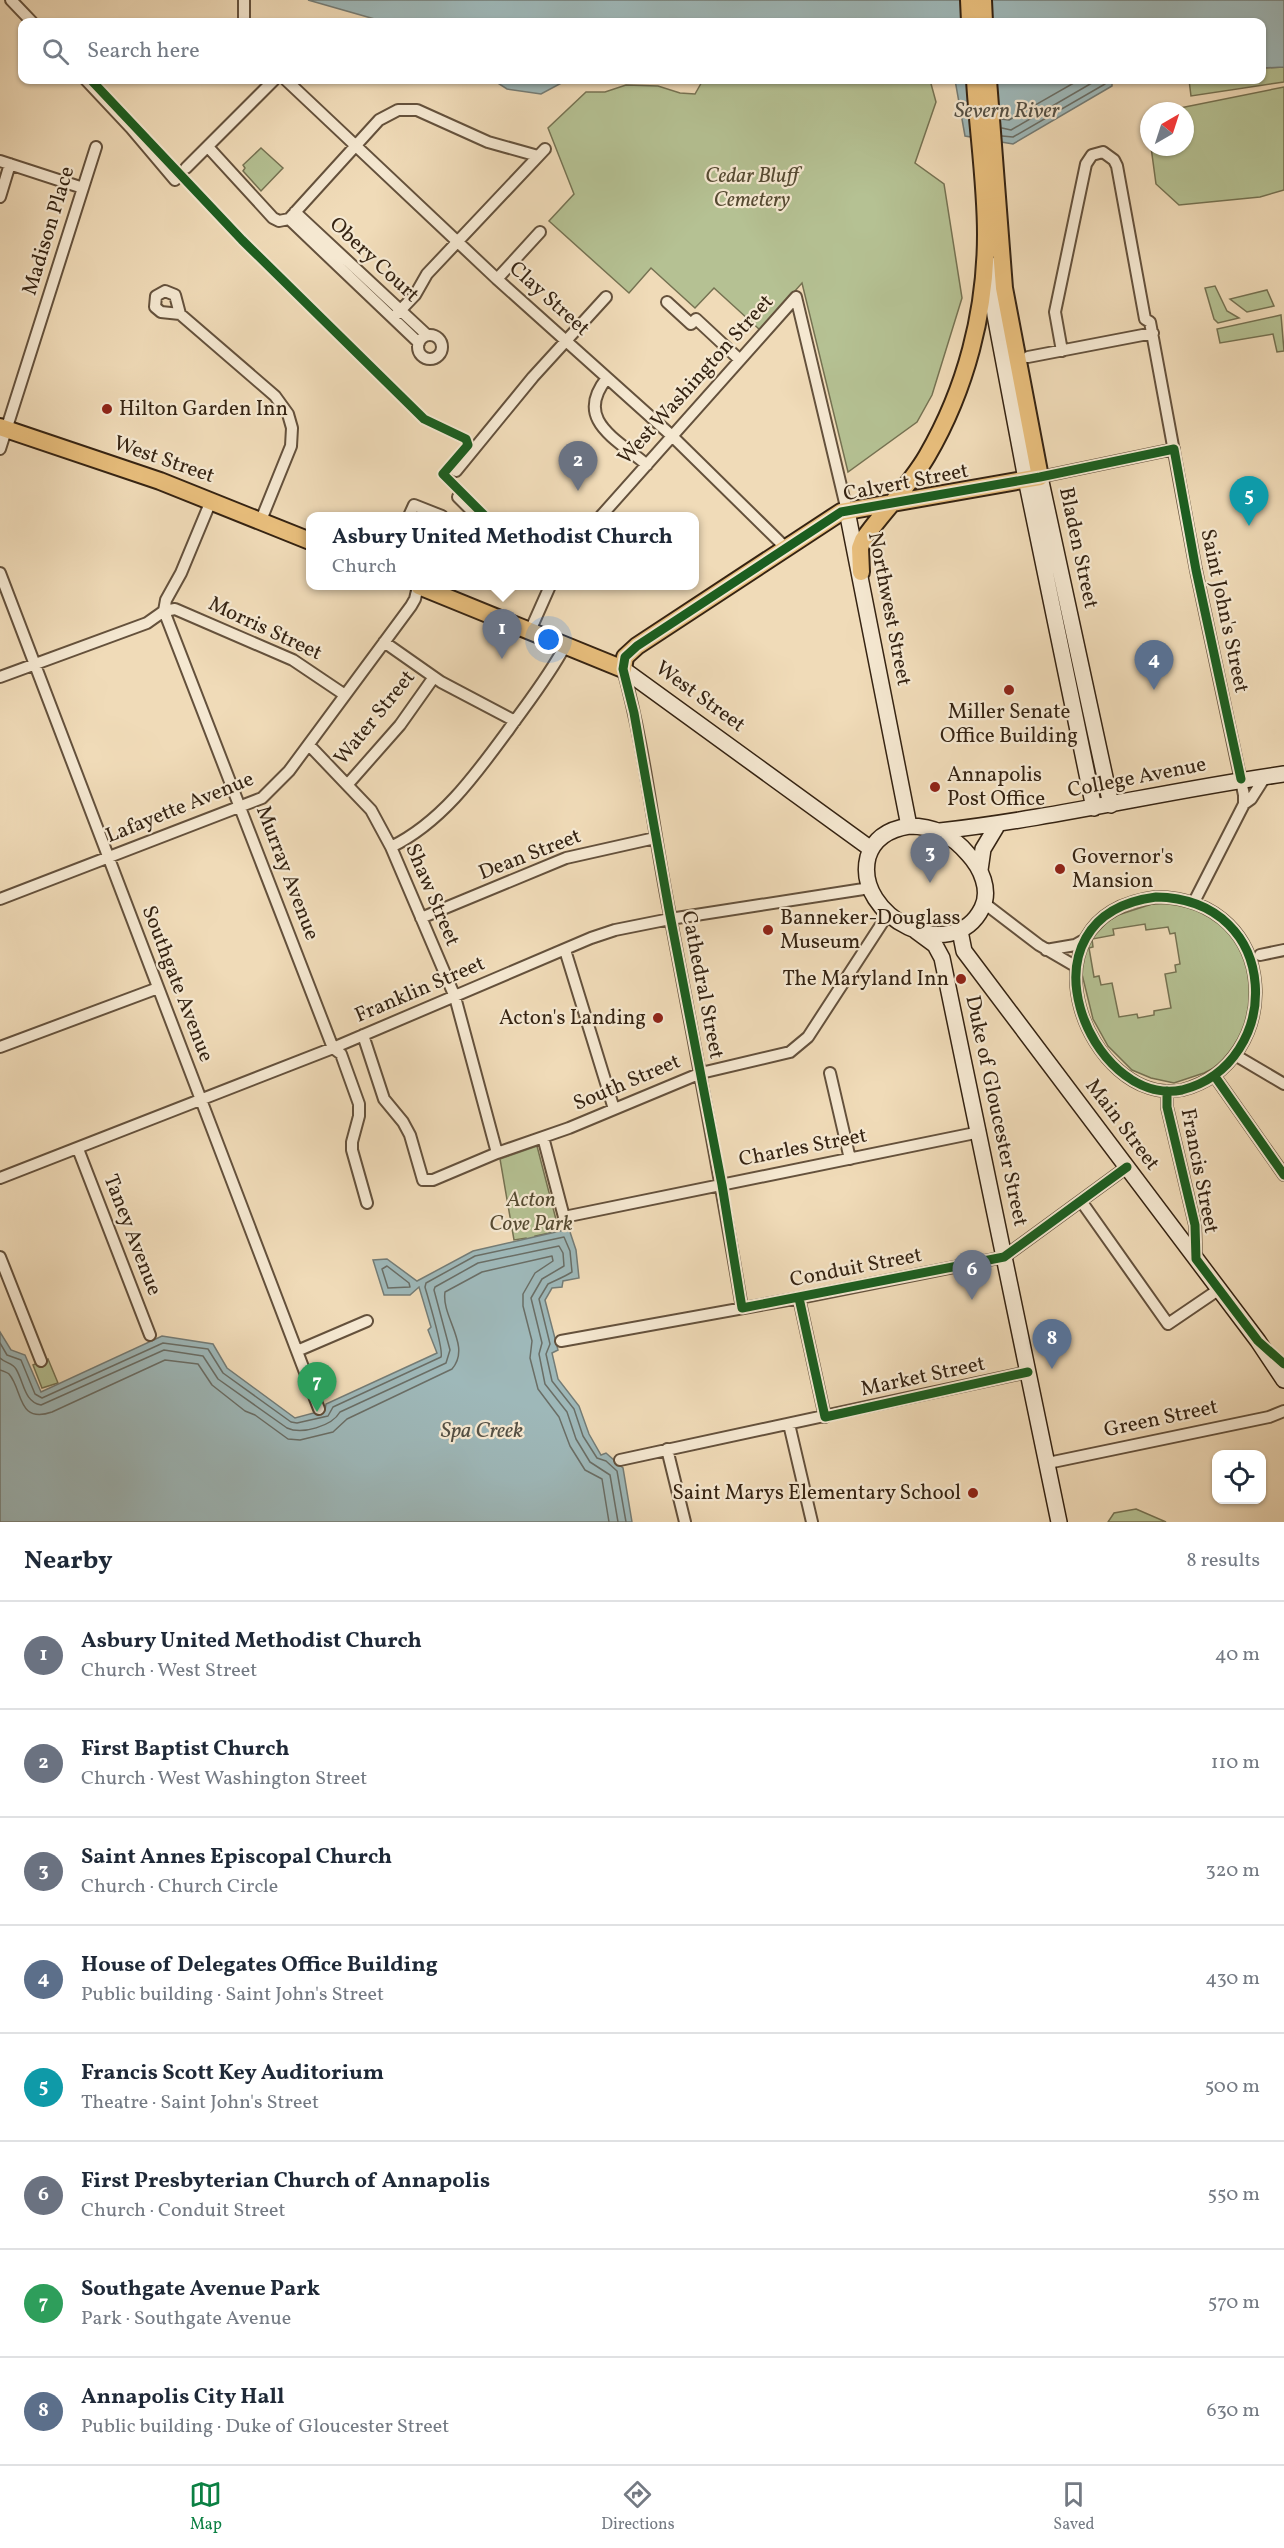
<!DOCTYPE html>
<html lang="en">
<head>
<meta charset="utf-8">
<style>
	body { margin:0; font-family:Vollkorn,serif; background:#f6f6f7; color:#1f2937 }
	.controls { position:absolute; right:18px; bottom:18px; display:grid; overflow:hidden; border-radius:12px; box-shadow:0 2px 4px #0004 }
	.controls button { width:54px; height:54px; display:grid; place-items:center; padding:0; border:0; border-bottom:2px solid #e0e1e3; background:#fff; color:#1f2937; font:30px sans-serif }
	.compass { position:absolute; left:1140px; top:102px; width:54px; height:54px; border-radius:50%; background:#fff; box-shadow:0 2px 4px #0004; rotate:39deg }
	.you { position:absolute; left:549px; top:640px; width:21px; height:21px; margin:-15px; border:4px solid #fff; border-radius:50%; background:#1a73e8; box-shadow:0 0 0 9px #1a73e833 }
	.badge { display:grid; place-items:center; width:39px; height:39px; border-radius:50%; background:#0b8043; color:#fff; font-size:20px; font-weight:700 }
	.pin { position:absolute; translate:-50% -50px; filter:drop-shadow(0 2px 3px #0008) }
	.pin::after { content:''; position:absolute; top:32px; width:21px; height:18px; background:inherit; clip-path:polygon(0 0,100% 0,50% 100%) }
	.popup { position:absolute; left:306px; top:512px; width:393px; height:78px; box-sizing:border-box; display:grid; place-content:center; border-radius:12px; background:#fff; filter:drop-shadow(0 2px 4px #0005); font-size:20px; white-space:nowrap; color:#747a83 }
	.popup b { font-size:22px; color:#1f2937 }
	.popup::after { content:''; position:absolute; left:50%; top:100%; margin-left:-12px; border:12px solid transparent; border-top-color:#fff }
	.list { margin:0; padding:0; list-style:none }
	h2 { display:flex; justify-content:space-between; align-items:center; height:78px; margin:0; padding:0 24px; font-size:26px }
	h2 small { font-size:20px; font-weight:400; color:#747a83 }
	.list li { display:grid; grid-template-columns:39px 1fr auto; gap:18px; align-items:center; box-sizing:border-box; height:108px; padding:0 24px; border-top:2px solid #e0e1e3 }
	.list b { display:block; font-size:22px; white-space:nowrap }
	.list p { margin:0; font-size:20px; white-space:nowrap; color:#747a83 }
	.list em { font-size:20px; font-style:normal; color:#747a83 }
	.icon { flex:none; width:33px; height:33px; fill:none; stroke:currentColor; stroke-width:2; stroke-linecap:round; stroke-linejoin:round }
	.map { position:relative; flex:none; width:1284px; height:1522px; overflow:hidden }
	.search { position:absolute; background:#fff; box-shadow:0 2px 4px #0004; left:18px; right:18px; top:18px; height:66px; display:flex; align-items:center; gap:15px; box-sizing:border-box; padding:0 21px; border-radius:12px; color:#747a83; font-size:22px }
	.sheet { height:942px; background:#fff }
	nav { display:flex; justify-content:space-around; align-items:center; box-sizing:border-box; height:84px; border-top:2px solid #e0e1e3; background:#fff; font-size:16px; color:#747a83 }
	nav a { display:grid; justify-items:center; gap:3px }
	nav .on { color:#0b8043 }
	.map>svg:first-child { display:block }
	.green { fill:#b5c193; stroke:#757252; stroke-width:1.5; fill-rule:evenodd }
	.water { fill:#9eb8b9; stroke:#747c76; stroke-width:1.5 }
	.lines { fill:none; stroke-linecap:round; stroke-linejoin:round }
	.shore { stroke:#6a6e66; stroke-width:1.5 }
	.street-casing { stroke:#64513c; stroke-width:14 }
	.secondary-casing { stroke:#352312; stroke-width:18 }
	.primary-casing { stroke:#352312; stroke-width:20 }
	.street { stroke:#f5e8d1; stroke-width:10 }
	.secondary { stroke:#f5e8d1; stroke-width:15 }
	.primary { stroke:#e8be7c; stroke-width:16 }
	.cycleway-casing { stroke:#f5e8d1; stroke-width:13 }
	.cycleway { stroke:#1b5e20; stroke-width:9 }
	.poi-dot { fill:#8f2418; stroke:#f5e8d1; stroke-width:2 }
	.labels { text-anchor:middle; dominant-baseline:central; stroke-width:4.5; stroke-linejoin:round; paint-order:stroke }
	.park-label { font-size:21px; font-style:italic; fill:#554a32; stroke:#f5e8d1 }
	.street-label { font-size:21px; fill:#352312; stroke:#f5e8d1 }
	.poi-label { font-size:21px; fill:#352312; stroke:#f5e8d1; text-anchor:start }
	.water-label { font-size:22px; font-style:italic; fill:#545044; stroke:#f5e8d1 }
</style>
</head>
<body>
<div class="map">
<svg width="1284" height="1522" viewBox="0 0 1284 1522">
	<rect width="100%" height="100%" fill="#f0dbb8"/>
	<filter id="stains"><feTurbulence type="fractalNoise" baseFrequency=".00333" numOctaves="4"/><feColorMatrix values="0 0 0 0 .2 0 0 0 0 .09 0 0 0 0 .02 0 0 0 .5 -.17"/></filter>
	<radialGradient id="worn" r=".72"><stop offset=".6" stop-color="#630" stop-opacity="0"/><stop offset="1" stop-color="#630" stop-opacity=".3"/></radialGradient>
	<path class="green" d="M 1284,67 L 1284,82 L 1191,96 L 1189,80 L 1262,80 L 1262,68 Z
		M 703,80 L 930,80 L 936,102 L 915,163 L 944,184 L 962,298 L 932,395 L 917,422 L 848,472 L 802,283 L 760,330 L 714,288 L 695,308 L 651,268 L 629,293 L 549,221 L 574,194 L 548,128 L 586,92 L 605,92 L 626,85 L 658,86 L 680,93 L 695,94 Z
		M 1284,87 L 1284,190 L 1260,197 L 1179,205 L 1156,184 L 1151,147 L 1185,147 L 1185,111 L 1165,111 Z
		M 261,148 L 283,168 L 261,191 L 243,171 L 245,168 L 243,165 Z
		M 1215,286 L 1227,311 L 1239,318 L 1218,323 L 1214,319 L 1205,288 Z
		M 1267,290 L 1274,306 L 1247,312 L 1230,299 Z
		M 1281,315 L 1284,351 L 1277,352 L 1273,334 L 1220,343 L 1217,329 Z
		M 1170,903 L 1200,910 L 1220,922 L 1255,963 L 1260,983 L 1260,1001 L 1257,1018 L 1222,1064 L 1204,1073 L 1174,1083 L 1151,1078 L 1132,1070 L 1108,1046 L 1093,1019 L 1080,966 L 1091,939 L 1108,921 L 1118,915 L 1152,904 ZM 1145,924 L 1146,930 L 1168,927 L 1170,934 L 1175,933 L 1180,964 L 1175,965 L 1176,972 L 1165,974 L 1171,1008 L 1154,1011 L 1154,1015 L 1138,1018 L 1137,1014 L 1119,1017 L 1112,983 L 1101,985 L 1099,976 L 1094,977 L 1089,948 L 1093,947 L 1092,939 L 1114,935 L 1113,929 Z
		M 537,1146 L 559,1231 L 535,1236 L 536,1241 L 527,1243 L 526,1238 L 514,1240 L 500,1159 Z
		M 48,1359 L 58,1383 L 42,1388 L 33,1365 Z
		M 1136,1509 L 1166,1522 L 1108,1522 L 1114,1513 Z"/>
	<path class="water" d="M 308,0 L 1284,0 L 1284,67 L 1262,68 L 1262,22 L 380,22 L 378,20 Z
		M 493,80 L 567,80 L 541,94 L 507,89 Z
		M 955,80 L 1112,80 L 1112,86 L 1013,144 L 965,136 Z
		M 569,1229 L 576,1250 L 579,1278 L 563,1281 L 562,1287 L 552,1288 L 545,1300 L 558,1350 L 552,1353 L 558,1379 L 579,1406 L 589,1434 L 601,1455 L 606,1453 L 623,1468 L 632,1522 L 0,1522 L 0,1332 L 11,1350 L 25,1355 L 41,1392 L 162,1336 L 213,1344 L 227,1368 L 295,1418 L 325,1410 L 326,1404 L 437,1353 L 428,1330 L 431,1327 L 419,1287 L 410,1295 L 384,1295 L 373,1260 L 387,1259 L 417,1281 L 473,1251 Z"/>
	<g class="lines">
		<path class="shore" d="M 1001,119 L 1009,120 L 1079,80
			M 1002,128 L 1011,130 L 1097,80
			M 1002,136 L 1013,137 L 1105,84 L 1106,80
			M 387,1266 L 409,1283 L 410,1287 L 388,1288 L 382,1269 Z
			M 0,1343 L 7,1355 L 21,1360 L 35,1394 L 42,1398 L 163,1343 L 208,1349 L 223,1373 L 291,1422 L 297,1423 L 328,1416 L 333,1407 L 441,1357 C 444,1350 428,1298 425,1287 L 426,1283 L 475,1256 L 564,1237 L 570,1251 L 572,1272 C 564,1277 556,1280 548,1284 L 539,1299 L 550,1344 L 546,1354 L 552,1381 L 574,1409 L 583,1436 L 597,1458 L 606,1461 L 617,1471 L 626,1522
			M 0,1358 C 5,1363 13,1363 16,1369 C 24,1382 24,1402 41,1405 L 164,1350 L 203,1356 L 218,1379 L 287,1428 C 302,1435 332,1426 340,1412 L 446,1363 L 450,1350 L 434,1290 L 435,1287 L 478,1263 L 559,1246 L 563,1253 L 564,1266 L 542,1279 L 531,1298 L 542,1343 L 539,1354 L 545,1384 L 567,1412 L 576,1439 L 590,1462 L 610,1475 L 618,1522
			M 0,1370 C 1,1370 8,1373 9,1374 C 23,1390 17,1424 52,1412 L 165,1360 L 198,1364 L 212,1385 L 245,1411 L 255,1415 L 288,1439 L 300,1440 L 333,1432 L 347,1419 L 452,1369 C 472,1346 441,1317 445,1292 L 482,1272 L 552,1256 L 553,1261 L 535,1273 L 523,1294 L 523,1306 L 532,1341 L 530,1358 L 538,1389 L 559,1417 L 570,1446 L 585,1470 L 602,1479 L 609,1522"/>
		<g class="street-casing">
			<path id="street" d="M 11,0 L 32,22
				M 244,22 L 244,0
				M 86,80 L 131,128 L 175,180
				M 286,80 L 497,279 L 672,436 L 786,548
				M 208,147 L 273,218 L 279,221 L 289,219
				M 0,161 L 83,188
				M 186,168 L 274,80
				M 0,197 L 10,164
				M 295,212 L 427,335
				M 289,219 L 379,120 L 398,110 L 417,110 L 488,142 L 538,156
				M 289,219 L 419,343
				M 497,279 L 540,232
				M 165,291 L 175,295 L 180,314 L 161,312 L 155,307 L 156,296 Z
				M 796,297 L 847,511
				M 667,302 L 691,324 L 696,319 L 740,360
				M 180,314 L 275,396 L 288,414 L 292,428 L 291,446 L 261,520
				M 393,318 L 415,295 L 427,274 L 545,149
				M418 347a12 12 0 1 1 24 0a12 12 0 1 1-24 0Z
				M 1062,351 L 1055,312 L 1086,164 L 1092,155 L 1103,152 L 1114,160 L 1117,166 L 1145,319 L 1150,322 L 1196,570 L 1244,795 L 1244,804 L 1195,900
				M 1028,357 L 1153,333
				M 607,378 C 573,420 617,439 647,465
				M 0,449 L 96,147
				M 456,471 L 533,377 L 606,297
				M 1040,477 L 1174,449
				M 458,497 L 477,516
				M 409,516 L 414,505 L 442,516
				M 601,516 L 796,297
				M 0,573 L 319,1409
				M 164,611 L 333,1048 L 341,1054 L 359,1104 L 359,1116 L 352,1142 L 352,1150 L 367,1203
				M 164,611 L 175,609 L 293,660 L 345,695
				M 530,631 L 550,586
				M 384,642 L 441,682 L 515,721
				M 623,669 C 645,748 653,830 669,910 C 694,1042 720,1175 742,1308
				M 0,677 L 147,623 L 164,611 L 166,600 L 181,573 L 208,508 L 209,499
				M 309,745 L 371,810 L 391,847 L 455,997 L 497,1153
				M 348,784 L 400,725 L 434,677
				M 1244,804 L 1251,799 L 1265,777
				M 391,847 C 442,822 476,774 509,729 C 529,701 549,676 565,646
				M 1156,897 C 1284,899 1284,1064 1182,1090 C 1090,1108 1011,916 1156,897 Z
				M 0,899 L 262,798 L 289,771 L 411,606 L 415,599 L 418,586
				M 984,903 L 1039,945 L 1075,966
				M 421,918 L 566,858 L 655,838
				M 565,950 L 614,1109
				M 1046,950 L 1075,945 L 1082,941
				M 1260,955 L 1284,950
				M 363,1035 L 384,1099 L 403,1122 L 410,1135 L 423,1180 L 433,1180 L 497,1153 L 569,1128 L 701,1073 L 790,1052 L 808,1037 L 888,914
				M 0,1047 L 158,988
				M 1240,1058 L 1284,1084
				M 830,1073 L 850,1159
				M 1216,1078 L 1284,1175
				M 1167,1091 L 1167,1107 L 1195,1225 L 1196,1258
				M 543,1137 L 564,1217 L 980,1132
				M 78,1149 L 150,1335
				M 0,1178 L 333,1048 L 591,938 L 615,930 L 670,919 L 870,888
				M 1081,1201 L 1168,1324 L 1218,1290
				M 0,1257 L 41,1361
				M 799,1298 L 825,1417
				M 561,1341 L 799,1298 L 1004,1257 L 1127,1167
				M 297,1351 L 367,1321
				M 789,1424 L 812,1522
				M 667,1449 L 685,1522
				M 620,1460 L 1028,1372
				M 1048,1463 L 1269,1417 L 1284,1411"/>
		</g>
		<g class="secondary-casing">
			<path id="secondary" d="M 989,264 L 995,315 L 1026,479 L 1094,808
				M 1040,477 L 1111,805
				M 847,511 L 909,826
				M 623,669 L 871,849
				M 909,826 C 934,826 952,835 968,854 C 981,868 991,890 982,908 C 953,967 853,917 868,857 C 874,837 890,829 909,826 Z
				M 940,831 C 1056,818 1169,790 1284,774
				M 980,870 L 983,849 L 998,824
				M 916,931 L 935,945 L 942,958 L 1059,1522
				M 960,931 L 964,951 L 1258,1341 L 1284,1380"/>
		</g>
		<g class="primary-casing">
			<path id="primary" d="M 969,0 L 970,22
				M 983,0 L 984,22
				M 0,427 L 160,481 L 310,541
				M 861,572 L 860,548 L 863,540 C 883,511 909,487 927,456 C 966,389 986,312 986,234 C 986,183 978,131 975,80
				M 419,586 L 623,669 L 625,657 L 637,646 L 841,512 L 1040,477 L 1004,288 L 988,80"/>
		</g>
		<use href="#street" class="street"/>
		<use href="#secondary" class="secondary"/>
		<use href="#primary" class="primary"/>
		<g class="cycleway-casing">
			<path id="cycleway" d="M 91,80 L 242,240 L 424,419 L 466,439 L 468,445 L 443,474 L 485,516
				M 1156,897 C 1284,899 1284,1064 1182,1090 C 1090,1108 1011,916 1156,897 Z
				M 1216,1078 L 1284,1175
				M 1167,1091 L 1167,1107 L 1195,1225 L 1196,1259 L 1258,1341 L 1284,1364
				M 1127,1167 L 1004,1257 L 742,1308 L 722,1185 L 669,910 L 634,713 L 623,669 L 625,657 L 637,646 L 841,512 L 1040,477 L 1174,449 L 1196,570 L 1241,779
				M 799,1298 L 825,1417 L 1028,1372"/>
		</g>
		<use href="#cycleway" class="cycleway"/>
	</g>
	<g class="poi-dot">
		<circle cx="107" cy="409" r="6"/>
		<circle cx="1009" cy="690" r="6"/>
		<circle cx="935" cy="787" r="6"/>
		<circle cx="1060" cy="869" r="6"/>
		<circle cx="768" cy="930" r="6"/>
		<circle cx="961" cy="979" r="6"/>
		<circle cx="658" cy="1018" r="6"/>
		<circle cx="973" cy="1493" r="6"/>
	</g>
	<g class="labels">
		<g class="park-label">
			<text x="752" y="176">Cedar Bluff<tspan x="752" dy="24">Cemetery</tspan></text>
			<text x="531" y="1200">Acton<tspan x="531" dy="24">Cove Park</tspan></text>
		</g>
		<g class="street-label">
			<text transform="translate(49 231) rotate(-73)">Madison Place</text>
			<text transform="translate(374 260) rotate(43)">Obery Court</text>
			<text transform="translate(549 299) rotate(42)">Clay Street</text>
			<text transform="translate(696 380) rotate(-48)">West Washington Street</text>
			<text transform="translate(164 460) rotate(19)">West Street</text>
			<text transform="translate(906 483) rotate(-11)">Calvert Street</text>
			<text transform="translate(1078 548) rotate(78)">Bladen Street</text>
			<text transform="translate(889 609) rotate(79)">Northwest Street</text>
			<text transform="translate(1224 611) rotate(78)">Saint John's Street</text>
			<text transform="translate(265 629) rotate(25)">Morris Street</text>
			<text transform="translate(700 697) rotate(36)">West Street</text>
			<text transform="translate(375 718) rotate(-51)">Water Street</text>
			<text transform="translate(1137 778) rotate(-11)">College Avenue</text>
			<text transform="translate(180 808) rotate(-22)">Lafayette Avenue</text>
			<text transform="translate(530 855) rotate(-21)">Dean Street</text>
			<text transform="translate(287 873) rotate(69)">Murray Avenue</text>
			<text transform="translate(432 895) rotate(67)">Shaw Street</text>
			<text transform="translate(177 984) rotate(69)">Southgate Avenue</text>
			<text transform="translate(702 985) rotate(79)">Cathedral Street</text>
			<text transform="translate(420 990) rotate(-23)">Franklin Street</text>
			<text transform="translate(627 1083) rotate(-23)">South Street</text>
			<text transform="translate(996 1111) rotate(78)">Duke of Gloucester Street</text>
			<text transform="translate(1122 1125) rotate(53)">Main Street</text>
			<text transform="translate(803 1148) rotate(-11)">Charles Street</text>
			<text transform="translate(1199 1171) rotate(79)">Francis Street</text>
			<text transform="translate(132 1235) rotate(69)">Taney Avenue</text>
			<text transform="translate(856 1268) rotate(-11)">Conduit Street</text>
			<text transform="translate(923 1377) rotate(-12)">Market Street</text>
			<text transform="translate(1161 1419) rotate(-12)">Green Street</text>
		</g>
		<g class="poi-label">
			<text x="119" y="409">Hilton Garden Inn</text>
			<text x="1009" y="712" text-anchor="middle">Miller Senate<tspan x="1009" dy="24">Office Building</tspan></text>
			<text x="947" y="775">Annapolis<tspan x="947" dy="24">Post Office</tspan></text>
			<text x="1072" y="857">Governor's<tspan x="1072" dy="24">Mansion</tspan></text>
			<text x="780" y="918">Banneker-Douglass<tspan x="780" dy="24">Museum</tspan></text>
			<text x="949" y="979" text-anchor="end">The Maryland Inn</text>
			<text x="646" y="1018" text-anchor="end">Acton's Landing</text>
			<text x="961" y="1493" text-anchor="end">Saint Marys Elementary School</text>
		</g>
		<g class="water-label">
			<text x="1007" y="111">Severn River</text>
			<text x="482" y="1431">Spa Creek</text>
		</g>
	</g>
	<rect width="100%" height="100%" filter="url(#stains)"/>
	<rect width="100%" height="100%" fill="url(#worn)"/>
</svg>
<div class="controls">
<button><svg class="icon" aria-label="locate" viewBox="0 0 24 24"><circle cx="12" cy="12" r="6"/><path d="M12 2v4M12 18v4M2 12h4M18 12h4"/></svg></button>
</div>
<svg class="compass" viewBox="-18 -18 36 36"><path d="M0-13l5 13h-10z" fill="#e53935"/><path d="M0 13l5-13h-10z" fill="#747a83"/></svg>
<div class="you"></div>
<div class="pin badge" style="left:502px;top:659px;background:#6b7280">1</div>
<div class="popup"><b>Asbury United Methodist Church</b>Church</div>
<div class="pin badge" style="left:578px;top:491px;background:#6b7280">2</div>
<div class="pin badge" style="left:930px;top:883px;background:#6b7280">3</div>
<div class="pin badge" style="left:1154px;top:690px;background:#5c6f8a">4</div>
<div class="pin badge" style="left:1249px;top:526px;background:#0f9aa8">5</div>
<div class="pin badge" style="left:972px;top:1300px;background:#6b7280">6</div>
<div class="pin badge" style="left:317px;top:1412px;background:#2e9e5b">7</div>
<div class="pin badge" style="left:1052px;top:1369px;background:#5c6f8a">8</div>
<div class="search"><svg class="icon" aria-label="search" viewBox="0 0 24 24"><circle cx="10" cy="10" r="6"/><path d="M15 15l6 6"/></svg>Search here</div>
</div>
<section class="sheet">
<h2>Nearby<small>8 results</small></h2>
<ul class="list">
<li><span class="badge" style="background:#6b7280">1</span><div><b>Asbury United Methodist Church</b><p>Church · West Street</p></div><em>40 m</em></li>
<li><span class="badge" style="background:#6b7280">2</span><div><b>First Baptist Church</b><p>Church · West Washington Street</p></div><em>110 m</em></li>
<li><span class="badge" style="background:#6b7280">3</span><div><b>Saint Annes Episcopal Church</b><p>Church · Church Circle</p></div><em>320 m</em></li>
<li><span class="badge" style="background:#5c6f8a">4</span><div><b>House of Delegates Office Building</b><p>Public building · Saint John's Street</p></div><em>430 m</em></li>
<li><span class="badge" style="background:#0f9aa8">5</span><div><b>Francis Scott Key Auditorium</b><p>Theatre · Saint John's Street</p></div><em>500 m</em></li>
<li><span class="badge" style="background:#6b7280">6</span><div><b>First Presbyterian Church of Annapolis</b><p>Church · Conduit Street</p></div><em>550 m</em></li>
<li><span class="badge" style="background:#2e9e5b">7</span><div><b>Southgate Avenue Park</b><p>Park · Southgate Avenue</p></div><em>570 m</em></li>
<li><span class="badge" style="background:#5c6f8a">8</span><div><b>Annapolis City Hall</b><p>Public building · Duke of Gloucester Street</p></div><em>630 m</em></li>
</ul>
</section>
<nav>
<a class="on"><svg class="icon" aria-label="map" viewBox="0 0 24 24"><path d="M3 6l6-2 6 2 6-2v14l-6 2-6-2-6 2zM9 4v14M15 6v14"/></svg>Map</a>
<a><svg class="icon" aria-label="directions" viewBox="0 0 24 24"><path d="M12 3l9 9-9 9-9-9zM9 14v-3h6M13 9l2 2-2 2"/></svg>Directions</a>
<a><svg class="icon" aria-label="saved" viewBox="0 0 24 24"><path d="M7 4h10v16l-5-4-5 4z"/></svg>Saved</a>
</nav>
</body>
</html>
